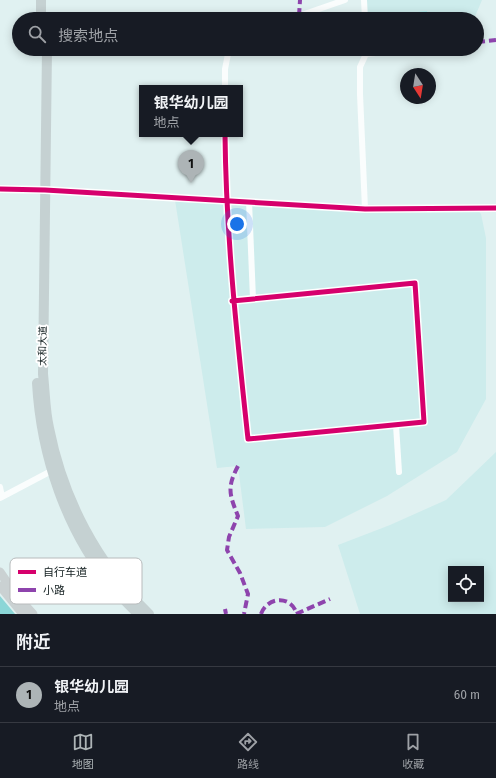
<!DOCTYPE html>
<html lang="zh">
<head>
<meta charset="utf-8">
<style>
	body { margin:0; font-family:"Fira Sans Condensed","Noto Sans SC",sans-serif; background:#242831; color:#f1f3f6 }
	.controls { position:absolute; right:12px; bottom:12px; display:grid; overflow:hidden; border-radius:0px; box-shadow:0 2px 10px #0003 }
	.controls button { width:36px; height:36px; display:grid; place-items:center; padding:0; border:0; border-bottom:1px solid #363941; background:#171b24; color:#f1f3f6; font:20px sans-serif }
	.compass { position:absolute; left:400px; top:68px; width:36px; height:36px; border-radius:50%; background:#171b24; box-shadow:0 2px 10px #0003; rotate:168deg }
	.you { position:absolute; left:237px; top:224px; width:14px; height:14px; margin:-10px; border:3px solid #fff; border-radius:50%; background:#1a73e8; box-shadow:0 0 0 6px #1a73e833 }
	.badge { display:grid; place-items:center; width:26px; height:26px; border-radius:50%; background:#adb4b6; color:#111; font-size:13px; font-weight:700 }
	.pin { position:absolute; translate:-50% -33px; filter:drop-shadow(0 1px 2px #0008) }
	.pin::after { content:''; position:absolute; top:21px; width:14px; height:12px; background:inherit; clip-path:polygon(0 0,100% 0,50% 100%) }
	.popup { position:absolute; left:139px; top:85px; width:104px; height:52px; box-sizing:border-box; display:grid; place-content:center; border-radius:0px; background:#171b24; filter:drop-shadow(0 1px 3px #0005); font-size:13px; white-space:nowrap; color:#9ea1a6 }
	.popup b { font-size:15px; color:#f1f3f6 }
	.popup::after { content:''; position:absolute; left:50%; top:100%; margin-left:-8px; border:8px solid transparent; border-top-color:#171b24 }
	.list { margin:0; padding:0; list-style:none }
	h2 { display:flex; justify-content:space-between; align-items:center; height:52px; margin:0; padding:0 16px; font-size:17px }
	h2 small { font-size:13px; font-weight:400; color:#9ea1a6 }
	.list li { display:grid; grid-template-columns:26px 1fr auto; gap:12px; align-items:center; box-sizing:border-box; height:56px; padding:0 16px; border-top:1px solid #363941 }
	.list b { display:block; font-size:15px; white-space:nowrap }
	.list p { margin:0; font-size:13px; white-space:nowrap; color:#9ea1a6 }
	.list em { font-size:13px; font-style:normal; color:#9ea1a6 }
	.icon { flex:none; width:22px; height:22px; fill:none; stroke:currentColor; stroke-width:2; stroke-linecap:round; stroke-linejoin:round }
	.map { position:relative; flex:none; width:496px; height:614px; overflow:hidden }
	.search { position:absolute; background:#171b24; box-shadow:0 2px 10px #0003; left:12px; right:12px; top:12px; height:44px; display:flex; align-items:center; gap:10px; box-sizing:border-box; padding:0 14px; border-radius:22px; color:#9ea1a6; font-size:15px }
	.sheet { height:108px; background:#171b24 }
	nav { display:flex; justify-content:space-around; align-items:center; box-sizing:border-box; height:56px; border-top:1px solid #363941; background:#171b24; font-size:11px; color:#9ea1a6 }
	nav a { display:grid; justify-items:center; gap:2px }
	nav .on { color:#adb4b6 }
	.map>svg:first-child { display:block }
	.built { fill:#cdecec; fill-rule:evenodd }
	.green { fill:#adf0f1 }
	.forest { fill:#8bd6d7 }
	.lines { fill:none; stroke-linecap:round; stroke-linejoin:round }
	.street { stroke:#fafdfd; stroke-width:6 }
	.secondary { stroke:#cad1d2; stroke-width:9 }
	.primary { stroke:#c5d1d2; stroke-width:10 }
	.quiet { stroke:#8e44ad; stroke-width:4; stroke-dasharray:8 4; stroke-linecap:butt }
	.cycleway-casing { stroke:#fff; stroke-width:8 }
	.cycleway { stroke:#d6006c; stroke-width:5 }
	.labels { text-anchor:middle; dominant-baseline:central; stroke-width:4; stroke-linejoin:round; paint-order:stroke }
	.street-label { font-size:10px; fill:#111d1e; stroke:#fff }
	.key { fill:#fff; stroke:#b8bbbc; stroke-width:1 }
	.key-label { font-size:11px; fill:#111d1e }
</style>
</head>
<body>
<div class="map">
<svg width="496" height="614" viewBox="0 0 496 614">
	<rect width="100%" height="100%" fill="#e0f1f1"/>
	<path class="built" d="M 367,0 L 482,0 L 474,19 L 367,19 Z
		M 175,200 L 478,210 L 481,214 L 486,238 L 486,399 L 457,452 L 387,496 L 325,527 L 246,529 L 238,466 L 217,468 Z
		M 496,452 L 496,614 L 360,614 L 338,545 L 390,525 L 446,500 ZM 451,569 L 481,569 L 481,599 L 451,599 Z"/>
	<path class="green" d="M 427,11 L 427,19 L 372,19 L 371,17 Z"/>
	<path class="forest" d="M 0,596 L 15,614 L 0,614 Z"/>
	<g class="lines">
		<path class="street" d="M 364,0 L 365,19
			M 290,19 L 345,0
			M 366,54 L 414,49
			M 225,88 L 225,69 L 229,49
			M 225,134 C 226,236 237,337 248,439 L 424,422 L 415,283 L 232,301
			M 0,189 L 45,190 L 365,209 L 496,208
			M 249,201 L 253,299
			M 365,209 L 360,94 L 360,67 L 366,54 L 366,49
			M 396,425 L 399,472
			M 0,487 L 2,497
			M 0,498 L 55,469"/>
		<path class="secondary" d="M 0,572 L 15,594 L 33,614
			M 0,586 L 23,614"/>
		<path class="primary" d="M 41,19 L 41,0
			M 47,49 L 43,374 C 45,392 45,411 49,428 C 63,499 97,564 149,614
			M 37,383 C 41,455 66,531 113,587 C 120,597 130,605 138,614"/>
		<path class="quiet" d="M 299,16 L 300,0
			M 477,42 L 496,40
			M 238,466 C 227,487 229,494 238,516 L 229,537 L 227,550 L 240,573 L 248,594 L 244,614
			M 225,609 L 226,614
			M 261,614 C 267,597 290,595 296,612
			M 296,614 L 330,599"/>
		<g class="cycleway-casing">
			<path id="cycleway" d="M 225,134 C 226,236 237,337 248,439 L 424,422 L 415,283 L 232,301
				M 0,189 L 45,190 L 365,209 L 496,208"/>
		</g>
		<use href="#cycleway" class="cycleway"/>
	</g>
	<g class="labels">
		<g class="street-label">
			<text transform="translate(43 346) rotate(-89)">太和大道</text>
		</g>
	</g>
	<rect x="10" y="558" width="132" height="46" rx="6" class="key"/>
	<rect x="18" y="570" width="18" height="4" fill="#d6006c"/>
	<rect x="18" y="588" width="18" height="4" fill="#8e44ad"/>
	<g class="key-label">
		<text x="43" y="576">自行车道</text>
		<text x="43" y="594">小路</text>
	</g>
</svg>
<div class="controls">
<button><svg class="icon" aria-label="locate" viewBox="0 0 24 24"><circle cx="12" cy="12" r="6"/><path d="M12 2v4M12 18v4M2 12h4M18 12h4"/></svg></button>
</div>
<svg class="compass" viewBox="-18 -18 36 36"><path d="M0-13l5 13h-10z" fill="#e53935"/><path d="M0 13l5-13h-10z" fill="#9ea1a6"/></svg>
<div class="you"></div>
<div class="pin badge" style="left:191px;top:183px">1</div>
<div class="popup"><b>银华幼儿园</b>地点</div>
<div class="search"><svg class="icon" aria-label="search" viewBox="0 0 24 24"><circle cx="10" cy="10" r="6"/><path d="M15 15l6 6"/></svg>搜索地点</div>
</div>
<section class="sheet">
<h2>附近<small></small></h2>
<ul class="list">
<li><span class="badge">1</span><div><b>银华幼儿园</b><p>地点</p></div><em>60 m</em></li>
</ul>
</section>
<nav>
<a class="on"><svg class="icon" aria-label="map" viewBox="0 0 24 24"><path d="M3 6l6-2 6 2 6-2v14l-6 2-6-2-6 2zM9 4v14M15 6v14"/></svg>地图</a>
<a><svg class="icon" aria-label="directions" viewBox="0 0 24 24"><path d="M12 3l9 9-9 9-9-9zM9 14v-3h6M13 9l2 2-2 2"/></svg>路线</a>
<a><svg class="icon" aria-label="saved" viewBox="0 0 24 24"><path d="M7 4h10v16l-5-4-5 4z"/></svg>收藏</a>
</nav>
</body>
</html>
